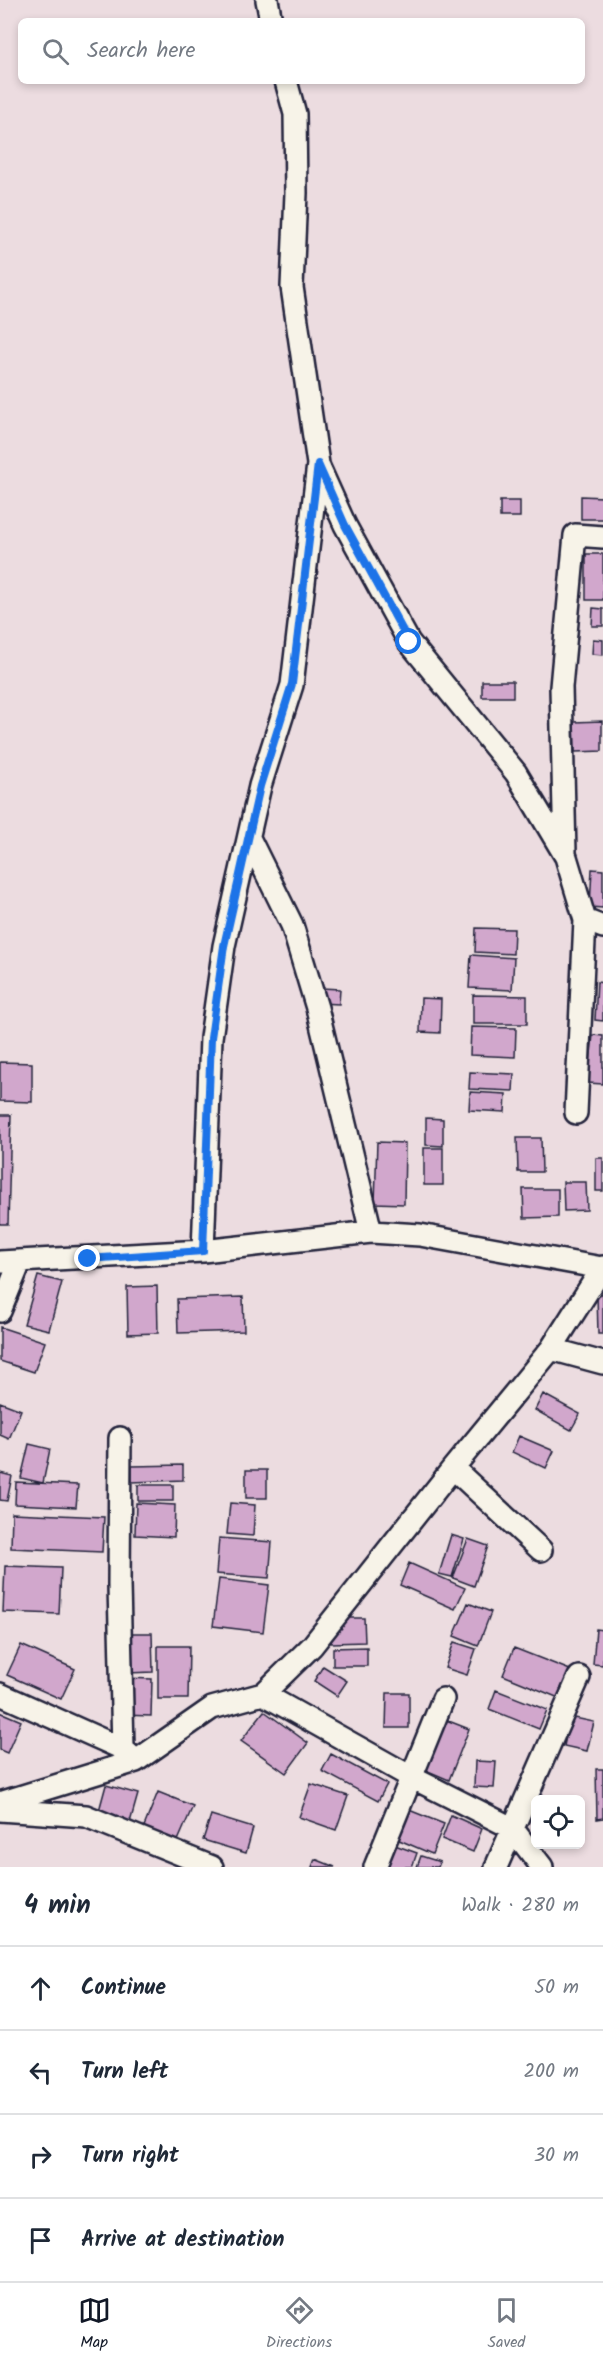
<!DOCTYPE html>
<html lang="en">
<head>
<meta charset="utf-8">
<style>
	body { margin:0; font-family:Kalam,sans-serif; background:#f6f6f7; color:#1f2937 }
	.controls { position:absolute; right:18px; bottom:18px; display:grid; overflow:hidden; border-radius:9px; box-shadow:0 3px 9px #0003 }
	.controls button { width:54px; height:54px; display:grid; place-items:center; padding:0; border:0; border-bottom:2px solid #e0e1e3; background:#fff; color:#1f2937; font:30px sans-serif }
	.stop { position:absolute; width:18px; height:18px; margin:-14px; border:4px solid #1a73e8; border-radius:50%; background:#fff }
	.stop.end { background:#1a73e8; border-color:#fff; box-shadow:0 2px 6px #0008 }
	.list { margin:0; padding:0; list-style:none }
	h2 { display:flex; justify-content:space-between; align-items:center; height:78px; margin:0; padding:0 24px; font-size:26px }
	h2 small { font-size:20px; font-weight:400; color:#747a83 }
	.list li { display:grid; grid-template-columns:39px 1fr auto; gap:18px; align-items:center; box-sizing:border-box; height:84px; padding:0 24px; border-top:2px solid #e0e1e3 }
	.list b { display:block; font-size:22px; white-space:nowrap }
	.list em { font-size:20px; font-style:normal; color:#747a83 }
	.icon { flex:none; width:33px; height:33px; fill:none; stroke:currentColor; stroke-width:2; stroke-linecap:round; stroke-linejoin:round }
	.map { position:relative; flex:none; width:603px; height:1867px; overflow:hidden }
	.search { position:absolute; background:#fff; box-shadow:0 3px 9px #0003; left:18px; right:18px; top:18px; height:66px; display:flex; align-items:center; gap:15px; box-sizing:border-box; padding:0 21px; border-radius:9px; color:#747a83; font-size:22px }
	.sheet { height:414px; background:#fff }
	nav { display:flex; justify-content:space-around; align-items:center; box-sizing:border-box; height:84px; border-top:2px solid #e0e1e3; background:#fff; font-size:16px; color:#747a83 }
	nav a { display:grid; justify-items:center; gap:3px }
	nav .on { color:#111827 }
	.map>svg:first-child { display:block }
	.building { fill:#d1a7cc; stroke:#22223b; stroke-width:1.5 }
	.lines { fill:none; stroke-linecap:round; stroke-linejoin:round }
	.street-casing { stroke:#22223b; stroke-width:26 }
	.street { stroke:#f7f3e8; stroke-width:21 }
	.route { stroke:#1a73e8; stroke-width:8 }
</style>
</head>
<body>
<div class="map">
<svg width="603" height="1867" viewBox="0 0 603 1867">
	<rect width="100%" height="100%" fill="#ecdce0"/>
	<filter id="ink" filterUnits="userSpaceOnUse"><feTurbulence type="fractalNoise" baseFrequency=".0167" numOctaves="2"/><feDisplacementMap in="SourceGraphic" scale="12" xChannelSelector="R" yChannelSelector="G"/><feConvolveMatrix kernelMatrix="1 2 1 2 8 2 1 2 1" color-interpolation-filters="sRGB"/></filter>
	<g filter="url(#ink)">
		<path class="building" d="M 581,496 L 603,497 L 603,519 L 581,519 Z
			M 500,501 L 520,501 L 520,517 L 500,517 Z
			M 586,554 L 603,554 L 603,600 L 586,600 Z
			M 593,608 L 603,609 L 603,626 L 592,626 Z
			M 593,639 L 603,640 L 603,655 L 592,654 Z
			M 482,681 L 513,681 L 513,697 L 482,697 Z
			M 602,721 L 602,751 L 575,752 L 574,722 Z
			M 592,869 L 603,870 L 603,908 L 590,907 Z
			M 476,928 L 514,929 L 513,954 L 475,952 Z
			M 471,955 L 514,958 L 512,990 L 469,988 Z
			M 597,982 L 603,983 L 603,1021 L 595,1020 Z
			M 321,988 L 340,989 L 339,1004 L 320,1003 Z
			M 473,995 L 527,996 L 527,1024 L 473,1024 Z
			M 421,998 L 441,999 L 440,1033 L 420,1032 Z
			M 471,1027 L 516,1028 L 515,1057 L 470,1055 Z
			M 593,1035 L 603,1036 L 603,1084 L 588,1083 Z
			M 0,1062 L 32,1063 L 32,1102 L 0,1101 Z
			M 470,1072 L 514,1074 L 513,1091 L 469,1089 Z
			M 470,1092 L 506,1094 L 505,1112 L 469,1110 Z
			M 0,1115 L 11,1115 L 8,1224 L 0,1224 Z
			M 426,1118 L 443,1119 L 443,1146 L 426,1145 Z
			M 517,1138 L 541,1138 L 542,1172 L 518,1172 Z
			M 377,1142 L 405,1143 L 404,1204 L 375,1203 Z
			M 424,1148 L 443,1148 L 443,1185 L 424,1185 Z
			M 596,1158 L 603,1158 L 603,1191 L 596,1191 Z
			M 563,1182 L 586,1182 L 587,1210 L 564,1211 Z
			M 523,1189 L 558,1189 L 558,1217 L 524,1218 Z
			M 38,1276 L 62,1282 L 49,1330 L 24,1324 Z
			M 157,1286 L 158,1333 L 128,1334 L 127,1287 Z
			M 597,1294 L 603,1294 L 603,1334 L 598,1334 Z
			M 243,1297 L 244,1331 L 178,1333 L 177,1299 Z
			M 0,1327 L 45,1342 L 34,1372 L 0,1361 Z
			M 543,1394 L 580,1414 L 571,1430 L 535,1410 Z
			M 0,1402 L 21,1410 L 9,1439 L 0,1435 Z
			M 519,1436 L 554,1451 L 546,1468 L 512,1452 Z
			M 29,1444 L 50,1449 L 43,1483 L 21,1478 Z
			M 183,1465 L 183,1480 L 132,1482 L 132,1466 Z
			M 246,1470 L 267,1470 L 267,1498 L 246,1498 Z
			M 0,1473 L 12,1476 L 7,1501 L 0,1500 Z
			M 16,1482 L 78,1485 L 76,1507 L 15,1504 Z
			M 138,1485 L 173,1485 L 173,1501 L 138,1501 Z
			M 136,1503 L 175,1505 L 174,1537 L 135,1535 Z
			M 230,1503 L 255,1505 L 253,1536 L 227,1534 Z
			M 12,1513 L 104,1517 L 102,1552 L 11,1548 Z
			M 451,1535 L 464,1539 L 452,1577 L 439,1574 Z
			M 219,1538 L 272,1542 L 269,1578 L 216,1574 Z
			M 468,1539 L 488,1546 L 474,1586 L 453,1578 Z
			M 409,1563 L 465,1588 L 455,1609 L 400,1585 Z
			M 5,1566 L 61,1568 L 59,1614 L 3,1612 Z
			M 219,1579 L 269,1585 L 263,1632 L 213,1626 Z
			M 468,1603 L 491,1612 L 478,1646 L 454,1636 Z
			M 331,1618 L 364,1618 L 365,1642 L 331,1643 Z
			M 596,1629 L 603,1630 L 603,1665 L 593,1664 Z
			M 126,1633 L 152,1633 L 153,1672 L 127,1673 Z
			M 454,1642 L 476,1649 L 467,1675 L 445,1668 Z
			M 21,1645 L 75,1669 L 61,1699 L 7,1675 Z
			M 158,1646 L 189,1646 L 188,1699 L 158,1699 Z
			M 367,1647 L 367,1666 L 333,1666 L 333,1648 Z
			M 514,1648 L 570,1670 L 559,1698 L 503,1675 Z
			M 323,1666 L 347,1681 L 337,1696 L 314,1681 Z
			M 124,1678 L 152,1679 L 151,1716 L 122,1715 Z
			M 496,1690 L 547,1710 L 539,1729 L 489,1709 Z
			M 387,1693 L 409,1693 L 409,1728 L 386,1728 Z
			M 264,1711 L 308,1743 L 286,1773 L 241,1741 Z
			M 0,1712 L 21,1721 L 7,1753 L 0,1750 Z
			M 570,1717 L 594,1722 L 587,1751 L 564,1746 Z
			M 441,1718 L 469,1729 L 449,1780 L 421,1768 Z
			M 331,1754 L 387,1784 L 378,1801 L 322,1771 Z
			M 475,1761 L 496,1762 L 494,1788 L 474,1787 Z
			M 596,1769 L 603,1769 L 603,1818 L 597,1819 Z
			M 311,1784 L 348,1796 L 336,1830 L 299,1817 Z
			M 106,1785 L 138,1794 L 129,1826 L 97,1818 Z
			M 158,1792 L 193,1806 L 177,1843 L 143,1829 Z
			M 409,1810 L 444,1824 L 432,1854 L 397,1839 Z
			M 211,1815 L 253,1828 L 246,1853 L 203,1840 Z
			M 451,1815 L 482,1829 L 473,1852 L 442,1839 Z
			M 392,1844 L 417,1853 L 412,1867 L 383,1867 Z
			M 421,1856 L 440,1862 L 438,1867 L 417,1867 Z
			M 315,1859 L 335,1867 L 312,1867 Z"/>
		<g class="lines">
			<g class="street-casing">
				<path id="street" d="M 267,0 L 271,21
					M 318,465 L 345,525 L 409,642 L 516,773 L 566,857 L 585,920 L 603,927
					M 250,840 L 292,925 L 317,1008 L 371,1232
					M 565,853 L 561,687 L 575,535 L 603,537
					M 576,1113 L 585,920
					M 203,1251 L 211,1038 L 224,946 L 260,786 L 292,685 L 318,464 L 292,287 L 296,193 L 295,114 L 286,81
					M 0,1262 L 203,1251 L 371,1232 L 420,1235 L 602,1268
					M 0,1311 L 20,1262
					M 551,1349 L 603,1363
					M 120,1438 L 119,1585 L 123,1749
					M 453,1468 L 541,1550
					M 0,1694 L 123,1749 L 132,1757
					M 263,1694 L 411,1777 L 512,1828 L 542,1867
					M 0,1803 L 136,1761 L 212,1708 L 263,1694 L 312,1646 L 453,1468 L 551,1349 L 603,1267
					M 0,1810 L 86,1816 L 212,1867
					M 375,1867 L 443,1699
					M 496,1867 L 579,1677"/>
			</g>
			<use href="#street" class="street"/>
		</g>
	</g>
	<g class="lines" filter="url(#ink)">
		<path class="route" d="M 88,1259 L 203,1251 L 211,1038 L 224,946 L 260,786 L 292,684 L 318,464 L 345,525 L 409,642"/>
	</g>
</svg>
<div class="controls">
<button><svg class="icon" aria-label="locate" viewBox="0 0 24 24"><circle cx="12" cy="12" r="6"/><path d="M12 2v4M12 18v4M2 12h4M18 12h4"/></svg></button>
</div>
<div class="stop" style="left:409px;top:642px"></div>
<div class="stop end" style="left:88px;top:1259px"></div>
<div class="search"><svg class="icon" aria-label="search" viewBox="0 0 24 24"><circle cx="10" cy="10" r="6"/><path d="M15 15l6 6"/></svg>Search here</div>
</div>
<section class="sheet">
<h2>4 min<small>Walk · 280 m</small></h2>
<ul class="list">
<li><svg class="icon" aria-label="ahead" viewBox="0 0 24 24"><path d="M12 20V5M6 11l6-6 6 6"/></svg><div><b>Continue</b></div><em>50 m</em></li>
<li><svg class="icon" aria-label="left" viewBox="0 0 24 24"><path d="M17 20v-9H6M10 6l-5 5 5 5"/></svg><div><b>Turn left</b></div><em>200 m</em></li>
<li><svg class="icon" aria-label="right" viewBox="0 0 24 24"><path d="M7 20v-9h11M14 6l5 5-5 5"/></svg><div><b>Turn right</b></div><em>30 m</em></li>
<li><svg class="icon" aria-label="arrive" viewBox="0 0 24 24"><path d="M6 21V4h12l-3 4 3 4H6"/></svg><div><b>Arrive at destination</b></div></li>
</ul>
</section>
<nav>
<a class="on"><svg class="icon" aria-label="map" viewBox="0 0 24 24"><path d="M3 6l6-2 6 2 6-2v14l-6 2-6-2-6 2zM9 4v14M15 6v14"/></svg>Map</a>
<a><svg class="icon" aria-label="directions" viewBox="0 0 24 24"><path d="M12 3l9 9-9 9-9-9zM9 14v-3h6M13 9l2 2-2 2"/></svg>Directions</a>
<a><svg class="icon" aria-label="saved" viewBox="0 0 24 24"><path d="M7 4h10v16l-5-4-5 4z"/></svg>Saved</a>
</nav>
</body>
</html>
